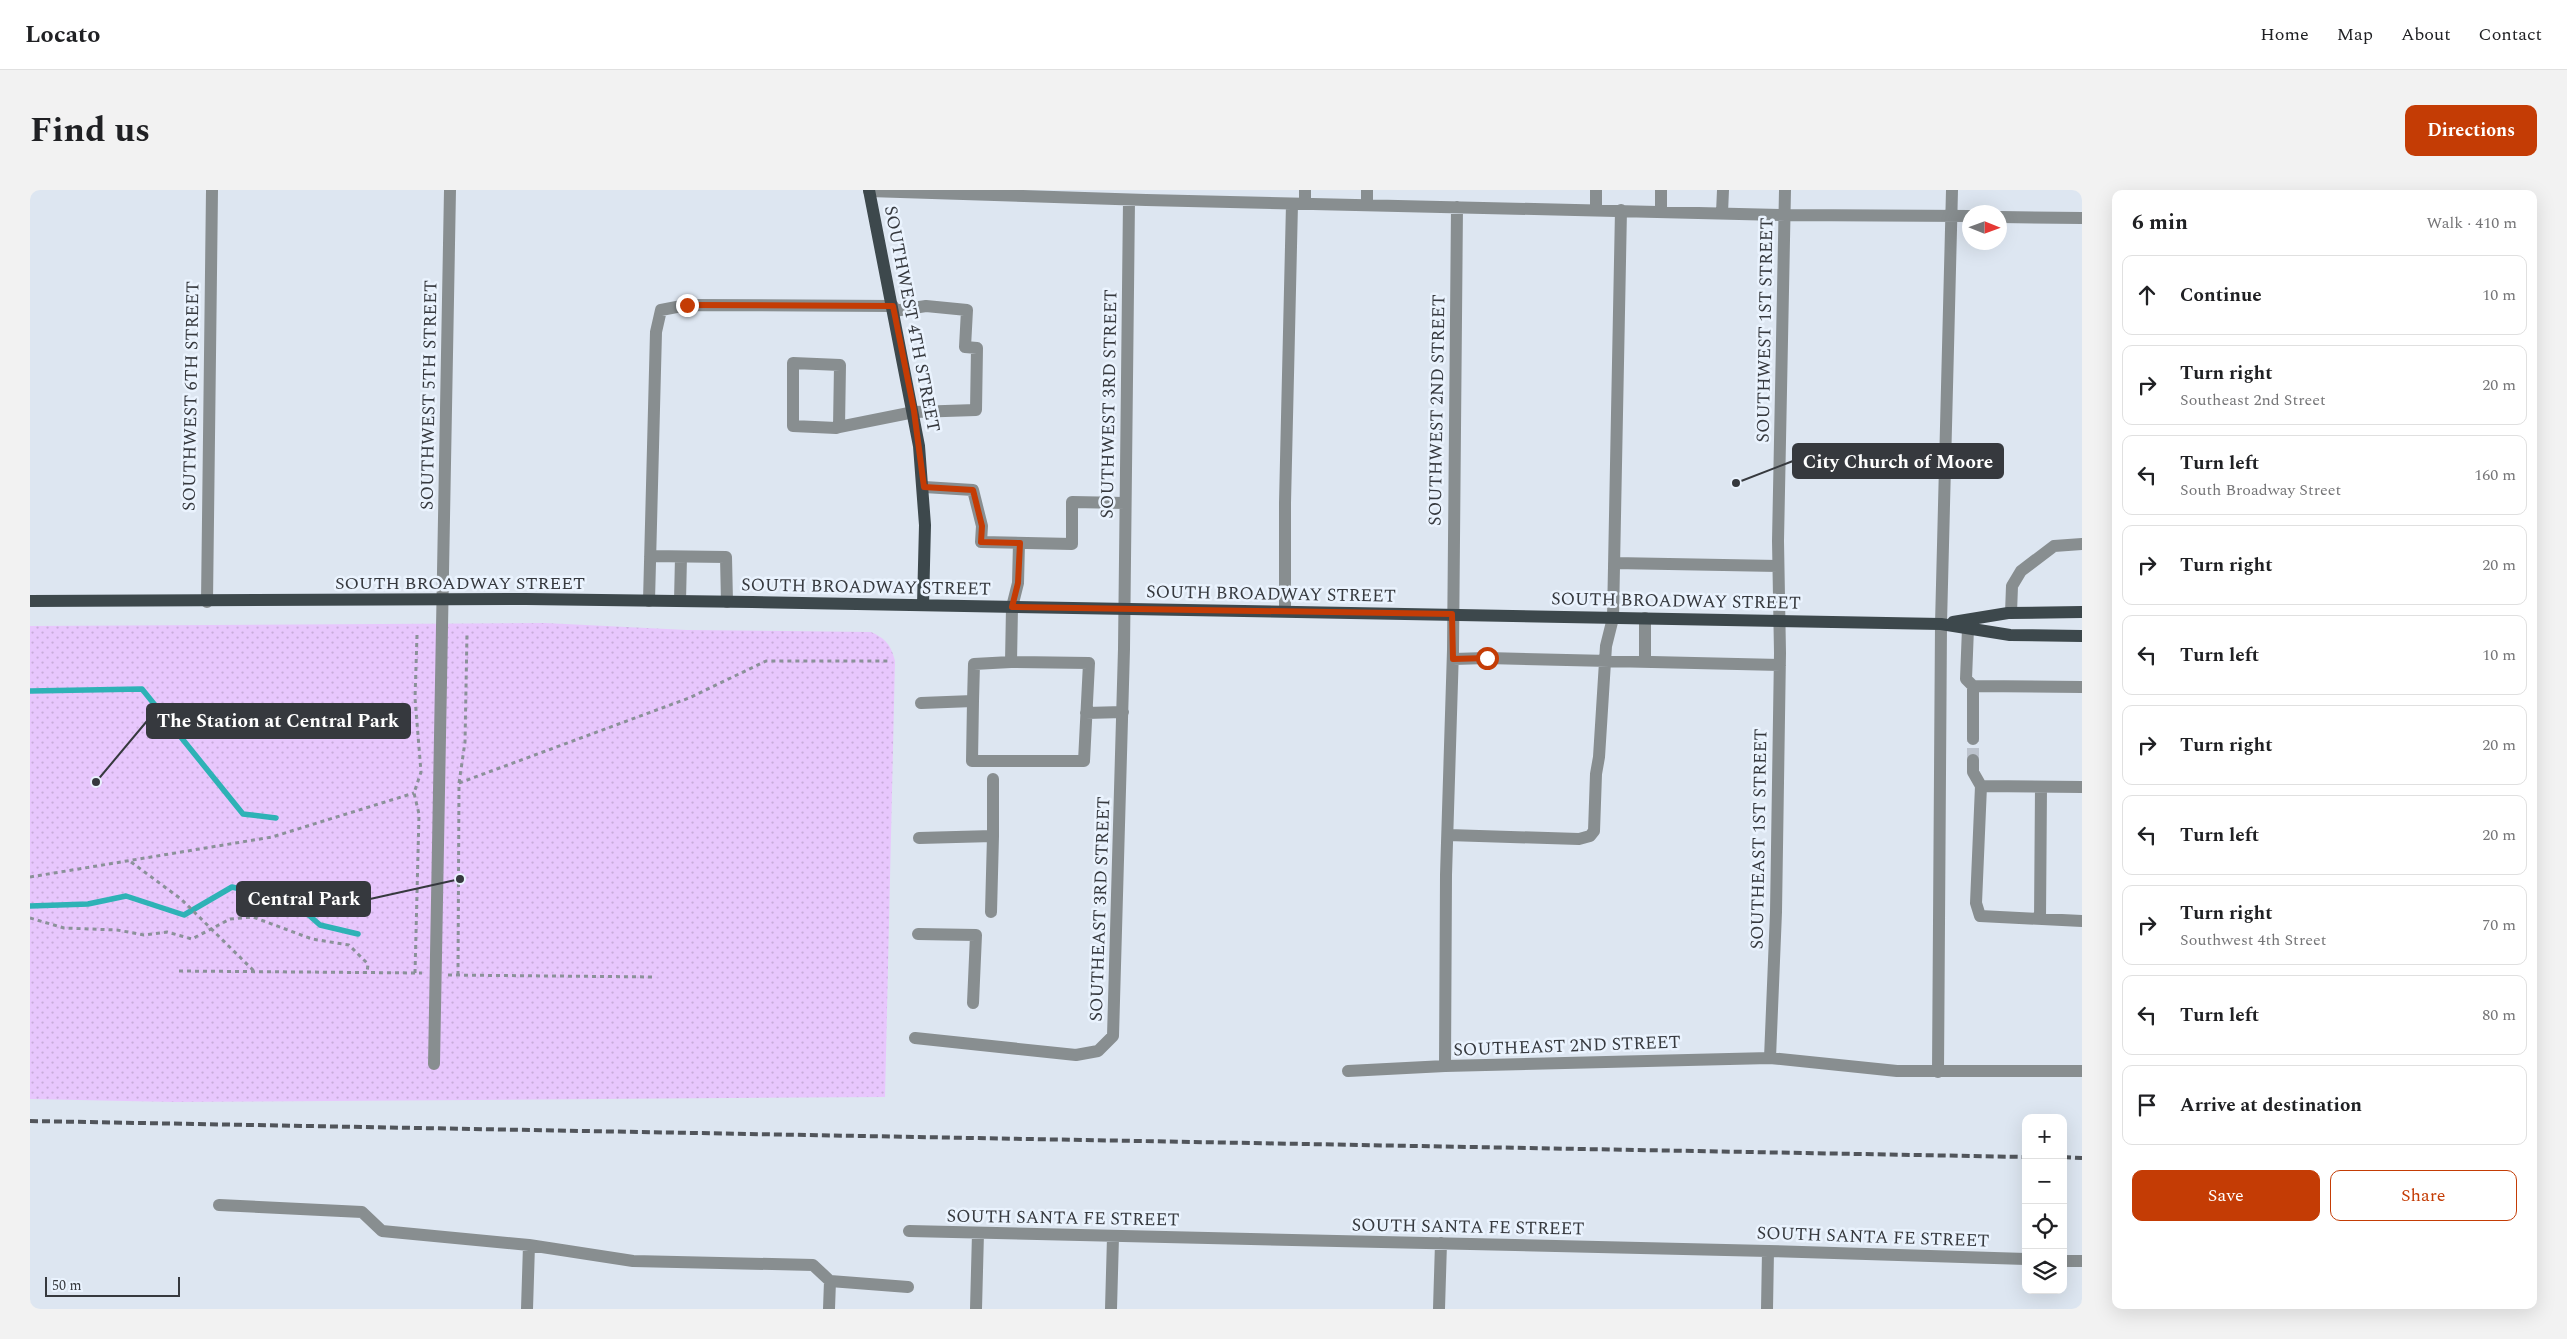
<!DOCTYPE html>
<html lang="en">
<head>
<meta charset="utf-8">
<style>
	body { margin:0; font-family:Spectral,serif; background:#f2f2f2; color:#202124 }
	.controls { position:absolute; right:15px; bottom:15px; display:grid; overflow:hidden; border-radius:10px; box-shadow:0 5px 20px #0002 }
	.controls button { width:45px; height:45px; display:grid; place-items:center; padding:0; border:0; border-bottom:1px solid #e0e0e0; background:#fff; color:#202124; font:25px sans-serif }
	.compass { position:absolute; left:1932px; top:15px; width:45px; height:45px; border-radius:50%; background:#fff; box-shadow:0 5px 20px #0002; rotate:91deg }
	.scale { position:absolute; left:15px; bottom:12px; width:135px; box-sizing:border-box; padding-left:5px; border:2px solid #36393e; border-top:0; font-size:14px; line-height:18px; white-space:nowrap; color:#36393e; -webkit-text-stroke:4px #eaf3fe; paint-order:stroke }
	.stop { position:absolute; width:15px; height:15px; margin:-11px; border:4px solid #c43c05; border-radius:50%; background:#fff }
	.stop.end { background:#c43c05; border-color:#fff; box-shadow:0 1px 5px #0008 }
	.list { margin:0; padding:0; list-style:none }
	h2 { display:flex; justify-content:space-between; align-items:center; height:65px; margin:0; padding:0 20px; font-size:21px }
	h2 small { font-size:16px; font-weight:400; color:#757577 }
	.list li { display:grid; grid-template-columns:32px 1fr auto; gap:15px; align-items:center; box-sizing:border-box; height:80px; margin:0 10px 10px; padding:0 10px; border:1px solid #e0e0e0; border-radius:10px }
	.list b { display:block; font-size:19px; white-space:nowrap }
	.list p { margin:0; font-size:16px; white-space:nowrap; color:#757577 }
	.list em { font-size:16px; font-style:normal; color:#757577 }
	.actions { display:flex; gap:10px; padding:15px 20px }
	.actions a { flex:1; padding:11px 0; border:1px solid #c43c05; border-radius:10px; text-align:center; font-size:18px; color:#c43c05 }
	.actions .main { background:#c43c05; color:#fff }
	.icon { flex:none; width:28px; height:28px; fill:none; stroke:currentColor; stroke-width:2; stroke-linecap:round; stroke-linejoin:round }
	.map { position:relative; flex:none; width:2052px; height:1119px; overflow:hidden; border-radius:10px }
	header { display:flex; align-items:center; gap:30px; box-sizing:border-box; height:70px; padding:0 25px; background:#fff; border-bottom:1px solid #e0e0e0 }
	header strong { font-size:24px }
	nav { display:flex; gap:28px; margin-inline-start:auto; font-size:18px }
	.intro { display:flex; align-items:center; justify-content:space-between; box-sizing:border-box; height:120px; padding:0 30px }
	h1 { margin:0; font-size:35px }
	.button { padding:12px 22px; border-radius:10px; background:#c43c05; color:#fff; font-size:18px; font-weight:700 }
	main { display:flex; gap:30px; padding:0 30px }
	aside { flex:1; background:#fff; border-radius:10px; box-shadow:0 5px 20px #0002 }
	.map>svg:first-child { display:block }
	.park { fill:url(#park-dots) }
	.lines { fill:none; stroke-linecap:round; stroke-linejoin:round }
	.stream { stroke:#2eb2b6; stroke-width:5.5 }
	.minor-tunnel { stroke:#bcc3cd; stroke-width:12; stroke-dasharray:12 6; stroke-linecap:butt }
	.path { stroke:#8b9199; stroke-width:3; stroke-dasharray:4 4; stroke-linecap:butt }
	.minor { stroke:#888e90; stroke-width:12 }
	.major { stroke:#3d484c; stroke-width:12 }
	.rail { stroke:#51555b; stroke-width:4; stroke-dasharray:8 4; stroke-linecap:butt }
	.route { stroke:#c43c05; stroke-width:6 }
	.labels { text-anchor:middle; dominant-baseline:central; stroke-width:5; stroke-linejoin:round; paint-order:stroke }
	.street-label { font-size:18px; fill:#36393e; stroke:#eaf3fe }
	.leader { fill:none; stroke:#36393e; stroke-width:2 }
	.callout-dot { fill:#36393e; stroke:#eaf3fe; stroke-width:2 }
	.callout { fill:#36393e; stroke:#36393e; stroke-width:2 }
	.callout-label { font-size:19px; text-anchor:middle; font-weight:bold; fill:#fff }
</style>
</head>
<body>
<header>
<strong>Locato</strong>
<nav><a>Home</a><a>Map</a><a>About</a><a>Contact</a></nav>
</header>
<div class="intro"><h1>Find us</h1><a class="button">Directions</a></div>
<main>
<div class="map">
<svg width="2052" height="1119" viewBox="0 0 2052 1119">
	<defs>
		<pattern id="park-dots" width="8" height="8" patternUnits="userSpaceOnUse" patternTransform="scale(1.25)"><rect width="8" height="8" fill="#e8c7fd"/><path d="M2 2h.1M6 6h.1" fill="none" stroke="#c8acda" stroke-width="1.8" stroke-linecap="round"/></pattern>
	</defs>
	<rect width="100%" height="100%" fill="#dde6f1"/>
	<path class="park" d="M 515,433 L 657,440 L 841,442 C 856,449 861,455 865,471 L 855,907 L 144,912 L 0,909 L 0,436 Z"/>
	<g class="lines">
		<path class="stream" d="M 0,501 L 112,499 L 213,624 L 246,628
			M 0,716 L 58,714 L 96,706 L 154,725 L 202,697 L 264,712 L 290,735 L 328,744"/>
		<path class="minor-tunnel" d="M 1943,570 L 1943,549"/>
		<path class="path" d="M 429,593 L 659,508 L 736,471 L 858,471
			M 101,672 L 151,709 L 224,781
			M 0,687 L 242,647 L 384,603
			M 0,728 L 34,738 L 87,740 L 114,745 L 137,742 L 162,749 L 200,729 L 223,727 L 282,749 L 319,755 L 338,774 L 337,783
			M 149,781 L 392,783
			M 385,783 L 389,624 L 384,603 L 391,582 L 385,508 L 387,445
			M 418,785 L 625,787
			M 428,785 L 429,593 L 435,552 L 437,443"/>
		<path class="minor" d="M 839,1 L 1116,10 L 1755,25 L 1940,26
			M 1275,14 L 1275,0
			M 1337,15 L 1337,0
			M 1427,17 L 1423,460 L 1416,685 L 1415,876 L 1740,868 L 1867,881 L 2052,881
			M 1566,19 L 1566,0
			M 1631,21 L 1631,0
			M 1692,23 L 1693,0
			M 1970,27 L 2052,28
			M 809,237 L 810,175 L 763,173 L 763,236 L 806,238 L 809,237 L 884,222 L 946,220 L 947,158 L 935,157 L 937,120 L 896,116 L 864,121
			M 894,297 L 943,300 L 952,336 L 951,352 L 1042,354 L 1042,312 L 1095,313
			M 620,366 L 696,367 L 697,412
			M 1584,373 L 1748,376
			M 619,411 L 626,142 L 631,120 L 657,115 L 863,116
			M 650,411 L 651,367
			M 177,412 L 182,0
			M 1255,421 L 1255,313 L 1262,14
			M 1981,423 L 1982,396 L 1991,381 L 2024,356 L 2052,354
			M 1938,438 L 1936,489 L 1943,496 L 2052,497
			M 1423,469 L 1457,468 L 1750,475
			M 1615,472 L 1615,428
			M 943,511 L 944,474 L 981,472
			M 891,513 L 943,511 L 942,571 L 1054,571 L 1059,473 L 981,472 L 982,417 L 988,393 L 989,353
			M 1056,523 L 1093,522
			M 1943,549 L 1943,496
			M 1943,570 L 1943,582 L 1951,596
			M 2052,597 L 1951,596 L 1946,713 L 1950,726 L 2052,731
			M 1418,645 L 1549,649 L 1560,646 L 1564,641 L 1566,584 L 1569,567 L 1576,456 L 1583,428 L 1591,20
			M 963,646 L 963,589
			M 889,648 L 963,646 L 961,722
			M 2010,729 L 2011,597
			M 888,744 L 946,745 L 943,813
			M 885,848 L 1046,865 L 1068,861 L 1083,846 L 1094,459 L 1099,10
			M 1740,868 L 1746,722 L 1750,463 L 1748,351 L 1755,0
			M 404,874 L 420,0
			M 1318,881 L 1415,876
			M 1908,882 L 1911,434 L 1922,0
			M 189,1015 L 332,1022 L 352,1041 L 499,1055 L 603,1071 L 783,1075 L 800,1091
			M 879,1041 L 1738,1061 L 1996,1069
			M 2033,1071 L 2052,1071
			M 497,1119 L 499,1055
			M 799,1119 L 800,1091 L 878,1097
			M 946,1119 L 948,1043
			M 1081,1119 L 1083,1047
			M 1409,1119 L 1411,1053
			M 1737,1119 L 1738,1061"/>
		<path class="major" d="M 839,0 L 889,256 L 895,335 L 893,415
			M 0,411 L 496,409 L 722,412 L 1911,434 L 1980,445 L 2052,446
			M 1923,432 L 1978,423 L 2052,422"/>
		<path class="rail" d="M 0,931 L 1996,967
			M 2033,967 L 2052,968"/>
	</g>
	<g class="lines">
		<path class="route" d="M 657,115 L 863,116 L 884,221 L 894,297 L 943,300 L 952,336 L 951,352 L 990,353 L 988,393 L 982,417 L 1422,424 L 1423,469 L 1457,468"/>
	</g>
	<g class="labels">
		<g class="street-label">
			<text transform="translate(882 129) rotate(79)">SOUTHWEST 4TH STREET</text>
			<text transform="translate(1735 140) rotate(-89)">SOUTHWEST 1ST STREET</text>
			<text transform="translate(399 205) rotate(-89)">SOUTHWEST 5TH STREET</text>
			<text transform="translate(161 206) rotate(-89)">SOUTHWEST 6TH STREET</text>
			<text transform="translate(1079 214) rotate(-89)">SOUTHWEST 3RD STREET</text>
			<text transform="translate(1407 220) rotate(-89)">SOUTHWEST 2ND STREET</text>
			<text x="430" y="393">SOUTH BROADWAY STREET</text>
			<text transform="translate(836 397) rotate(1)">SOUTH BROADWAY STREET</text>
			<text transform="translate(1241 404) rotate(1)">SOUTH BROADWAY STREET</text>
			<text transform="translate(1646 411) rotate(1)">SOUTH BROADWAY STREET</text>
			<text transform="translate(1729 649) rotate(-89)">SOUTHEAST 1ST STREET</text>
			<text transform="translate(1070 719) rotate(-88)">SOUTHEAST 3RD STREET</text>
			<text transform="translate(1537 856) rotate(-2)">SOUTHEAST 2ND STREET</text>
			<text transform="translate(1033 1028) rotate(1)">SOUTH SANTA FE STREET</text>
			<text transform="translate(1438 1037) rotate(1)">SOUTH SANTA FE STREET</text>
			<text transform="translate(1843 1047) rotate(2)">SOUTH SANTA FE STREET</text>
		</g>
	</g>
	<path class="leader" d="M1706 293L1763 271M66 592L117 531M430 689L340 709"/>
	<g class="callout-dot">
		<circle cx="1706" cy="293" r="5"/>
		<circle cx="66" cy="592" r="5"/>
		<circle cx="430" cy="689" r="5"/>
	</g>
	<g class="callout">
		<rect x="1763" y="254" width="210" height="34" rx="5"/>
		<rect x="117" y="514" width="263" height="34" rx="5"/>
		<rect x="207" y="692" width="133" height="34" rx="5"/>
	</g>
	<g class="callout-label">
		<text x="1868" y="278">City Church of Moore</text>
		<text x="248" y="537">The Station at Central Park</text>
		<text x="274" y="715">Central Park</text>
	</g>
</svg>
<div class="controls">
<button>+</button>
<button>−</button>
<button><svg class="icon" aria-label="locate" viewBox="0 0 24 24"><circle cx="12" cy="12" r="6"/><path d="M12 2v4M12 18v4M2 12h4M18 12h4"/></svg></button>
<button><svg class="icon" aria-label="layers" viewBox="0 0 24 24"><path d="M12 4l9 5-9 5-9-5zM3 14l9 5 9-5"/></svg></button>
</div>
<svg class="compass" viewBox="-18 -18 36 36"><path d="M0-13l5 13h-10z" fill="#e53935"/><path d="M0 13l5-13h-10z" fill="#757577"/></svg>
<div class="scale">50 m</div>
<div class="stop" style="left:1457px;top:468px"></div>
<div class="stop end" style="left:657px;top:115px"></div>
</div>
<aside>
<h2>6 min<small>Walk · 410 m</small></h2>
<ul class="list">
<li><svg class="icon" aria-label="ahead" viewBox="0 0 24 24"><path d="M12 20V5M6 11l6-6 6 6"/></svg><div><b>Continue</b></div><em>10 m</em></li>
<li><svg class="icon" aria-label="right" viewBox="0 0 24 24"><path d="M7 20v-9h11M14 6l5 5-5 5"/></svg><div><b>Turn right</b><p>Southeast 2nd Street</p></div><em>20 m</em></li>
<li><svg class="icon" aria-label="left" viewBox="0 0 24 24"><path d="M17 20v-9H6M10 6l-5 5 5 5"/></svg><div><b>Turn left</b><p>South Broadway Street</p></div><em>160 m</em></li>
<li><svg class="icon" aria-label="right" viewBox="0 0 24 24"><path d="M7 20v-9h11M14 6l5 5-5 5"/></svg><div><b>Turn right</b></div><em>20 m</em></li>
<li><svg class="icon" aria-label="left" viewBox="0 0 24 24"><path d="M17 20v-9H6M10 6l-5 5 5 5"/></svg><div><b>Turn left</b></div><em>10 m</em></li>
<li><svg class="icon" aria-label="right" viewBox="0 0 24 24"><path d="M7 20v-9h11M14 6l5 5-5 5"/></svg><div><b>Turn right</b></div><em>20 m</em></li>
<li><svg class="icon" aria-label="left" viewBox="0 0 24 24"><path d="M17 20v-9H6M10 6l-5 5 5 5"/></svg><div><b>Turn left</b></div><em>20 m</em></li>
<li><svg class="icon" aria-label="right" viewBox="0 0 24 24"><path d="M7 20v-9h11M14 6l5 5-5 5"/></svg><div><b>Turn right</b><p>Southwest 4th Street</p></div><em>70 m</em></li>
<li><svg class="icon" aria-label="left" viewBox="0 0 24 24"><path d="M17 20v-9H6M10 6l-5 5 5 5"/></svg><div><b>Turn left</b></div><em>80 m</em></li>
<li><svg class="icon" aria-label="arrive" viewBox="0 0 24 24"><path d="M6 21V4h12l-3 4 3 4H6"/></svg><div><b>Arrive at destination</b></div></li>
</ul>
<div class="actions"><a class="main">Save</a><a>Share</a></div>
</aside>
</main>
</body>
</html>
